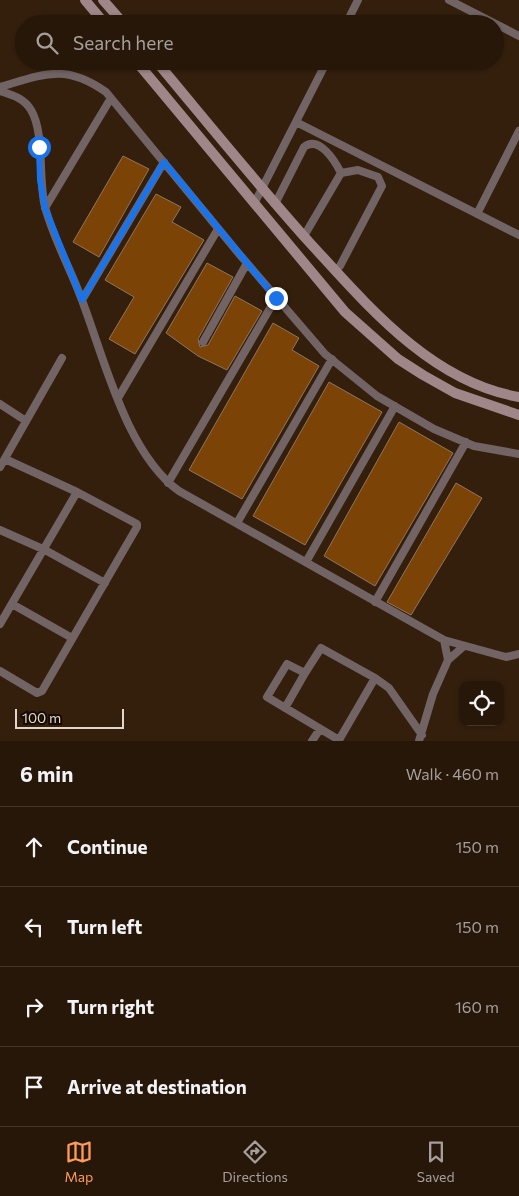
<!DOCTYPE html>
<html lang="en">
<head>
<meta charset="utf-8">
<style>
	body { margin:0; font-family:Commissioner,sans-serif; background:#2f2012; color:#f1f3f6 }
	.controls { position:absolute; right:15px; bottom:15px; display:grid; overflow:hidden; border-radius:10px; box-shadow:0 1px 4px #0004 }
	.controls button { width:45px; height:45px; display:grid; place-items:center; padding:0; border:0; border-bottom:1px solid #43362a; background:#271709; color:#f1f3f6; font:25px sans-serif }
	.scale { position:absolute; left:15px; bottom:12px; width:109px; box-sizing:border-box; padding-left:5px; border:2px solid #e4d5ca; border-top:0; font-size:14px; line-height:18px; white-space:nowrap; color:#e4d5ca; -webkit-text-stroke:4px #150b05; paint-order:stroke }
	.stop { position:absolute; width:15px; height:15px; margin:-11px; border:4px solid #1a73e8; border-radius:50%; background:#fff }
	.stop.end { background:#1a73e8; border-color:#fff; box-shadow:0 1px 5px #0008 }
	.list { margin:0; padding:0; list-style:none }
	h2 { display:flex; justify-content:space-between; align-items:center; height:65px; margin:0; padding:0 20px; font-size:21px }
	h2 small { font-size:16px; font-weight:400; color:#a49f9c }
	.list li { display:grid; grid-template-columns:32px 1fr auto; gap:15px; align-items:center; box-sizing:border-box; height:80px; padding:0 20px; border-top:1px solid #43362a }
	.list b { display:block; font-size:19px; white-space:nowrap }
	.list em { font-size:16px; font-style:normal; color:#a49f9c }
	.icon { flex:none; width:28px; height:28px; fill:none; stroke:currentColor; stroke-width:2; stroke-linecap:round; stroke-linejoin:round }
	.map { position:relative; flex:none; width:519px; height:741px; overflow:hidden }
	.search { position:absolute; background:#271709; box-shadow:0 1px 4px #0004; left:15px; right:15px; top:15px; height:55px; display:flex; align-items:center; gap:12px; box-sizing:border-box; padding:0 18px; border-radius:28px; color:#a49f9c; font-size:19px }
	.sheet { height:385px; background:#271709 }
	nav { display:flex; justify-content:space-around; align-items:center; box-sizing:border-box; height:70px; border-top:1px solid #43362a; background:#271709; font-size:14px; color:#a49f9c }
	nav a { display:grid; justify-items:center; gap:2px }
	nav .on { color:#ff9b5a }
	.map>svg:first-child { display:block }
	.building { fill:#7c4307; stroke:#907561 }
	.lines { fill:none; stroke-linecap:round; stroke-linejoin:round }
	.street { stroke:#726364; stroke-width:8 }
	.secondary { stroke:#9f8688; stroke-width:10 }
	.route { stroke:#1a73e8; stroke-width:6 }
</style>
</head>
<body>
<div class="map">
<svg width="519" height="741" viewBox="0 0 519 741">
	<rect width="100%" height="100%" fill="#341f0c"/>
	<path class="building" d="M 123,156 L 149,169 L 99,257 L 73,242 Z
		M 156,194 L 181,207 L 172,222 L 204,240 L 135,354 L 109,339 L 134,297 L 105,280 Z
		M 207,263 L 233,277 L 198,339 L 200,347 L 208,345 L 235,296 L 262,311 L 227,370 L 198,356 L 166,333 Z
		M 273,323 L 299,338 L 292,350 L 319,366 L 242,499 L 189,470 Z
		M 329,382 L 382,412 L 305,545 L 253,516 Z
		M 399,422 L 453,453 L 375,586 L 324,556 Z
		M 456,483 L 482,498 L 411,615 L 387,602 Z"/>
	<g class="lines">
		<path class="street" d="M 449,0 L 519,36
			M 346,24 L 358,0
			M 0,87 C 44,74 65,63 106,92 L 240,255 L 325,354 L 377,396 L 434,429 L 474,446 L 519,454
			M 0,91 C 12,95 24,98 31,110 C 45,133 38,180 45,207 C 53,237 69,266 80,295 C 104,356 125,452 179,491 L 444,640 L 506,657 L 519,654
			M 296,122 L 519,235
			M 254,204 L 327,61
			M 275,204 L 304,147 C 319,135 335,161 341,173
			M 45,208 L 111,98
			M 477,214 L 519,131
			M 304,236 L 341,173 L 358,170 L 378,177 L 382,186 L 340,266 L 335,270
			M 82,300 L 164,162
			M 203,342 L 247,263
			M 118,398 L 218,229
			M 0,404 L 26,421
			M 0,467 L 62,358
			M 168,483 L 276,298
			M 237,523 L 332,359
			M 0,530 L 45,550 L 105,583
			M 306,562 L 395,406
			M 375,602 L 466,442
			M 12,604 L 72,638
			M 0,624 L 77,492
			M 448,660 L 464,646
			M 0,671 L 37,693 L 42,691 L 137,527 L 137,524 L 77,492 L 5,459
			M 375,678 L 321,648 L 305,673 L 287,664 L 267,697 L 339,740 L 375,678 L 389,688 L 422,735
			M 285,708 L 305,673
			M 312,741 L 320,729
			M 419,741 L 433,694 L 448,660 L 444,640"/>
		<path class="secondary" d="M 85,0 L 105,24
			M 103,0 L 124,24
			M 136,61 L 345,312 L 398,359 L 423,375 L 455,393 L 519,415
			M 156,61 C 207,122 257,184 310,243 C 367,305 431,382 519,397"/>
	</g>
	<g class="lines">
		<path class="route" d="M 39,147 L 40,180 L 45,208 L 82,300 L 164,162 L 276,298"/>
	</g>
</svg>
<div class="controls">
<button><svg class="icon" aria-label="locate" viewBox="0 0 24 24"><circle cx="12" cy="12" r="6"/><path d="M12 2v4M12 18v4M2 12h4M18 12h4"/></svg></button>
</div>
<div class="scale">100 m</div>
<div class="stop" style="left:39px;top:147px"></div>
<div class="stop end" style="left:276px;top:298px"></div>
<div class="search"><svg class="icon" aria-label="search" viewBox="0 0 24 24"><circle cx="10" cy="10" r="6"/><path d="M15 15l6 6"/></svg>Search here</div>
</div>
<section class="sheet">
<h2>6 min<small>Walk · 460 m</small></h2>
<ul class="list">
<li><svg class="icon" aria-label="ahead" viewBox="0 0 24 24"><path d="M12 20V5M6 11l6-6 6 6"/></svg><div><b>Continue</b></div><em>150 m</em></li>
<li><svg class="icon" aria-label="left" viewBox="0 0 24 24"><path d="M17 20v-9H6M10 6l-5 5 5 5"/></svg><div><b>Turn left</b></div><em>150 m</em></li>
<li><svg class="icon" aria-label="right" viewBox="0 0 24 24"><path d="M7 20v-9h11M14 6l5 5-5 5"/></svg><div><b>Turn right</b></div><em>160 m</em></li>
<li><svg class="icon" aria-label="arrive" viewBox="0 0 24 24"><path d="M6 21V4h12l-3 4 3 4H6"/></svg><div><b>Arrive at destination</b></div></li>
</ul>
</section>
<nav>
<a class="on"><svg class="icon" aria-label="map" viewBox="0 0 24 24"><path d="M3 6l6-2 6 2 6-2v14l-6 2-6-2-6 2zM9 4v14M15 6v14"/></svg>Map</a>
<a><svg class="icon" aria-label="directions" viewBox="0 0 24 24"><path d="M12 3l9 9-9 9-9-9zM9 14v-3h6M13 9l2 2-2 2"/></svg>Directions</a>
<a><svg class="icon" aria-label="saved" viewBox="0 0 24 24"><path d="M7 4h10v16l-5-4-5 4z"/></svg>Saved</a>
</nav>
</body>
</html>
